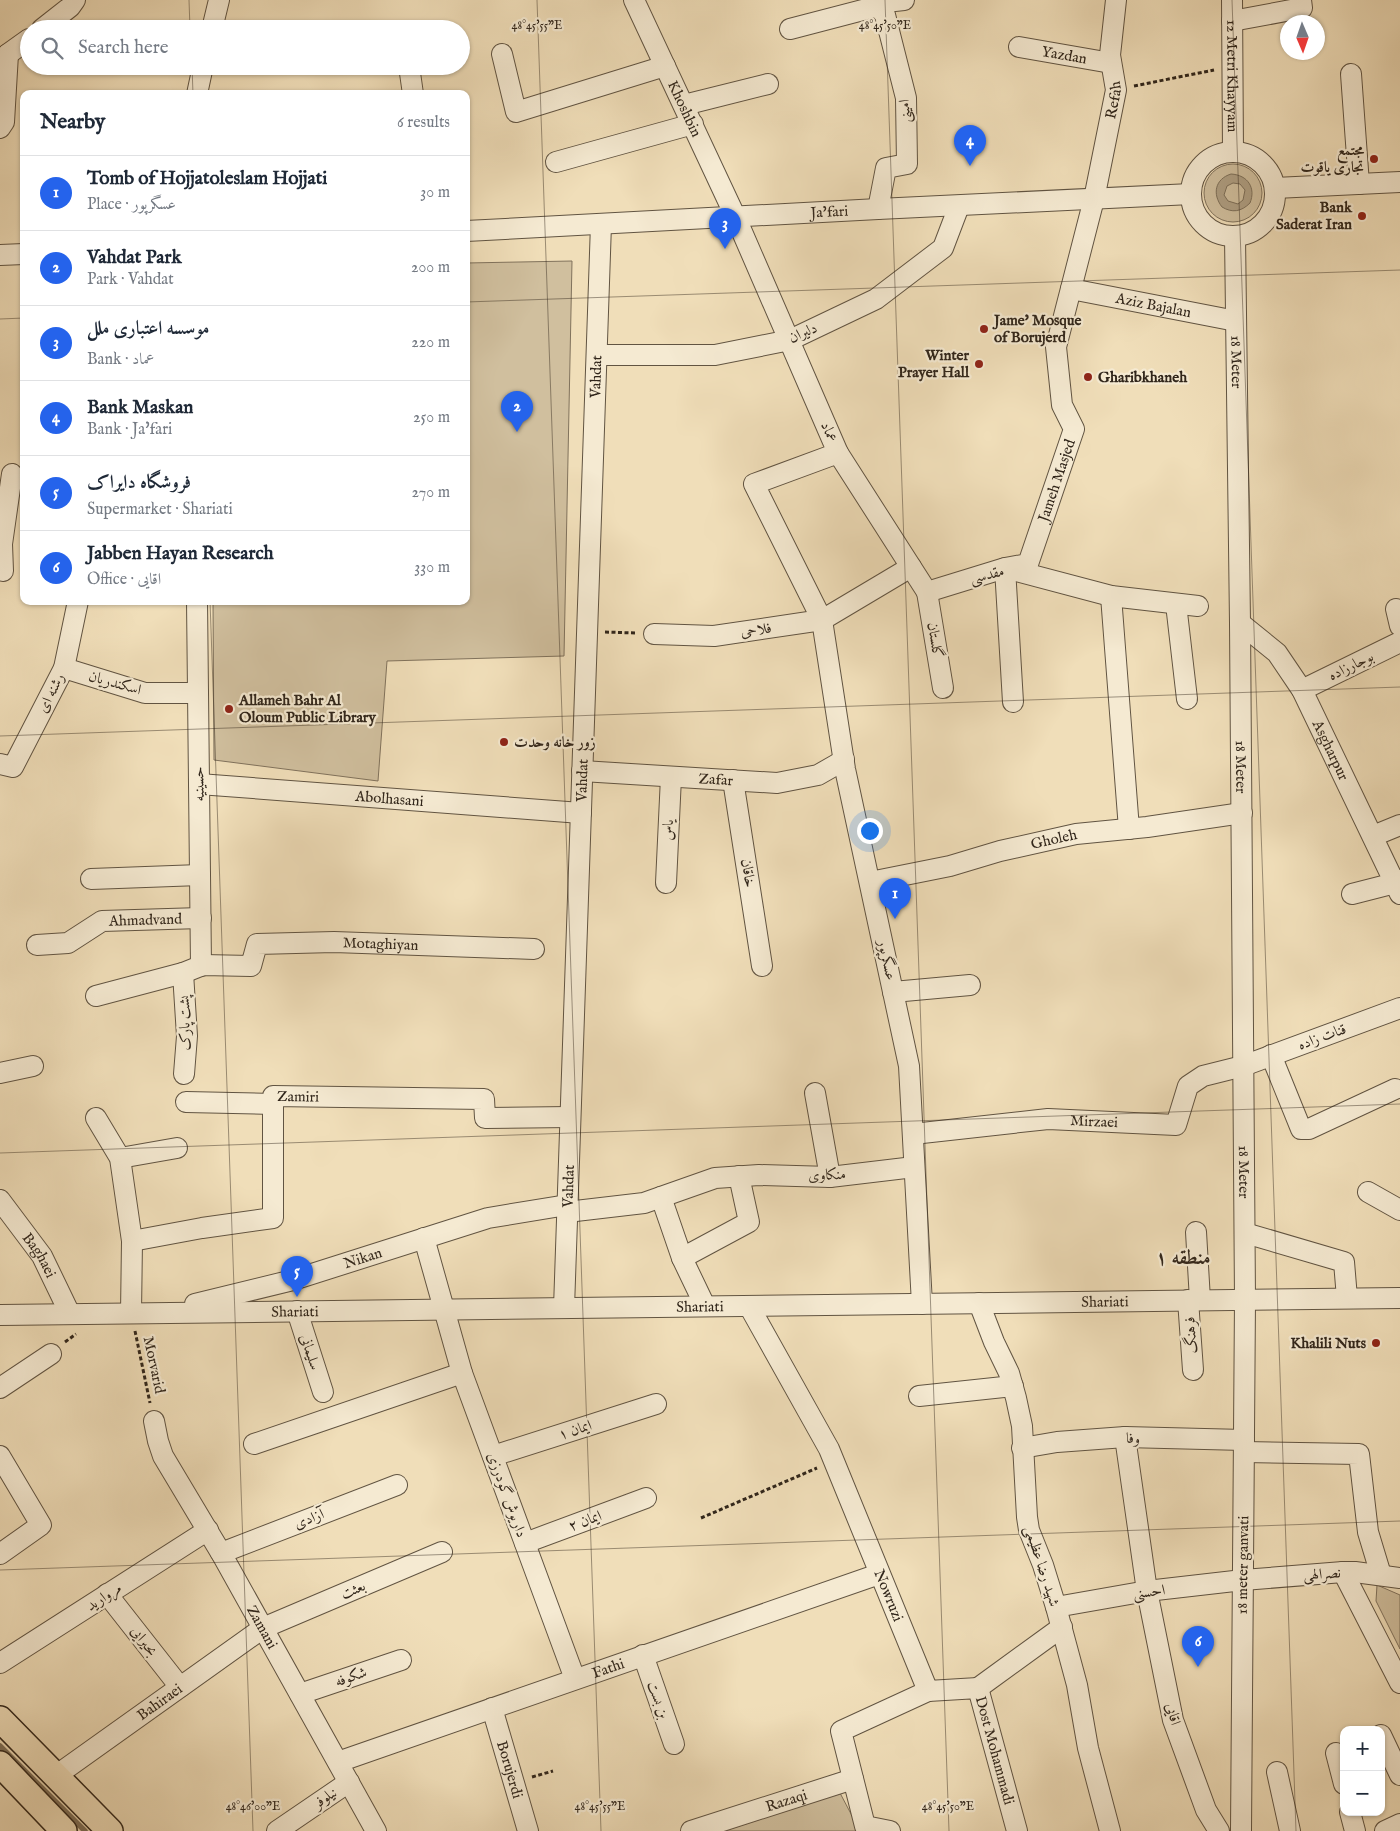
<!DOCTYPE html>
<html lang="en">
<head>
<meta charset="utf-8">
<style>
	body { margin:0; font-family:"IM FELL English",Amiri,serif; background:#f6f6f7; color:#1f2937 }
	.controls { position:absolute; right:15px; bottom:15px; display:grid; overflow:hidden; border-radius:10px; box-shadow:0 1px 4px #0004 }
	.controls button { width:45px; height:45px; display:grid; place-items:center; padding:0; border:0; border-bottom:1px solid #e0e1e3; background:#fff; color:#1f2937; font:25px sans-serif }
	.compass { position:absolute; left:1280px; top:15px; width:45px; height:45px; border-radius:50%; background:#fff; box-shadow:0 1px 4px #0004; rotate:178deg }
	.you { position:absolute; left:869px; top:830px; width:18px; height:18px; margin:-12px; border:4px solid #fff; border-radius:50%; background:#1a73e8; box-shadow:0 0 0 8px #1a73e833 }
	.badge { display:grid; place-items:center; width:32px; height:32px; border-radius:50%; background:#2563eb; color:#fff; font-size:16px; font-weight:700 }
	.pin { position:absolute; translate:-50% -41px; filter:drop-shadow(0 1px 2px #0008) }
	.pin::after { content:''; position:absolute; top:26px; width:18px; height:15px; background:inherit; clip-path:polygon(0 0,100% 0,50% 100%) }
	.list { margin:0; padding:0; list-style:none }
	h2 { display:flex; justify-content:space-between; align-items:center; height:65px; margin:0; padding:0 20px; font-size:21px }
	h2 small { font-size:16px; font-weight:400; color:#747a83 }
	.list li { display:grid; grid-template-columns:32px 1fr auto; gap:15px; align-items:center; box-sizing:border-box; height:75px; padding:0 20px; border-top:1px solid #e0e1e3 }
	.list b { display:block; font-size:19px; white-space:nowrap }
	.list p { margin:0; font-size:16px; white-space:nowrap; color:#747a83 }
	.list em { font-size:16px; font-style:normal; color:#747a83 }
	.icon { flex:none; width:28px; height:28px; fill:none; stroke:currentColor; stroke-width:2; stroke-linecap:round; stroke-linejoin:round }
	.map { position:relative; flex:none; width:1400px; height:1831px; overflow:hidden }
	.search { position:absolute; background:#fff; box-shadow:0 1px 4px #0004; left:20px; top:20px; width:450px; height:55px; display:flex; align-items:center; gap:12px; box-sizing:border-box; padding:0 18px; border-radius:28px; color:#747a83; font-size:19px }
	.panel { position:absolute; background:#fff; box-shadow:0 1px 4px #0004; left:20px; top:90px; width:450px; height:515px; border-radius:10px }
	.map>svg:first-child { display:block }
	.green { fill:#d0bf9e; stroke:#80725c }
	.water { fill:#af9f83; stroke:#7d6f59; fill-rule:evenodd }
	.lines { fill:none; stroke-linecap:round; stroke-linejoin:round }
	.stream { stroke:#7d6f59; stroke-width:5.5 }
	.minor-casing { stroke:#615442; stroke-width:22 }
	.major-casing { stroke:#31261b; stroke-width:28 }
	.path { stroke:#31261b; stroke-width:3; stroke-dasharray:4 2.5; stroke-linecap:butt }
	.minor { stroke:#f5ead2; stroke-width:20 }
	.major { stroke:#f0deb9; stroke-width:25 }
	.ticks { fill:none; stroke:#31261b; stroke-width:1; stroke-opacity:0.45 }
	.poi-dot { fill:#8f2418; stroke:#f5ead2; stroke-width:2 }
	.labels { text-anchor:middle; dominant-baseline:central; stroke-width:4.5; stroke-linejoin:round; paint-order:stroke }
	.street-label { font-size:15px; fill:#31261b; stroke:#f5ead2 }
	.poi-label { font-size:15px; font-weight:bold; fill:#31261b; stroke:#f5ead2; text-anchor:end }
	.district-label { font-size:20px; font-weight:bold; fill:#31261b; stroke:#f5ead2 }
	.ticks-label { font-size:12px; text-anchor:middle; fill:#31261b; stroke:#f5ead2; stroke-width:4.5; stroke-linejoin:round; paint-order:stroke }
</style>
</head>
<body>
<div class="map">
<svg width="1400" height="1831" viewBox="0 0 1400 1831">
	<rect width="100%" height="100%" fill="#f0deb9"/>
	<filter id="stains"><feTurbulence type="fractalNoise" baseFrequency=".004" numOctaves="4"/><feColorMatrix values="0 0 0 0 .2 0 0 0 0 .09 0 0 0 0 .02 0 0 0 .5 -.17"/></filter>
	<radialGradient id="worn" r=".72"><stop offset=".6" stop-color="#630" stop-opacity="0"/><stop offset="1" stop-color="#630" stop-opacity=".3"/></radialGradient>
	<path class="green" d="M1204 193a29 29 0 1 1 58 0a29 29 0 1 1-58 0Z
		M 572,261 L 564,656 L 387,661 L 378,781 L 214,760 L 213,601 L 466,601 L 466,263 Z
		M 1377,1585 L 1400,1595 L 1400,1649 L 1376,1601 Z
		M 840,1793 L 860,1831 L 724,1831 Z"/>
	<path class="water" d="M 1231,174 C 1248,175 1256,188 1250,203 C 1241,212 1232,213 1222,207 C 1212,194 1215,179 1231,174 ZM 1233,183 L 1240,184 L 1245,190 L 1243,200 L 1238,204 L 1228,201 L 1224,195 L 1227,186 Z"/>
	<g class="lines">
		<path class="stream" d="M 0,1746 L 85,1831"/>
		<g class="minor-casing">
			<g id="minor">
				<path id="s1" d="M 634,0 L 736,218 L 838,453 L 754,484 L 822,620 L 845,769 L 909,1066 L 922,1304"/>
				<path d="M 873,0 L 885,15 L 906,98 L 907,164 L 886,168 L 878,209"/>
				<path id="s2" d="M 1232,0 L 1233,152"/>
				<path d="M 876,3 L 904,0"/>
				<path d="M 1232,21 L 1302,8 L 1301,0"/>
				<path d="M 42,29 L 70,7 L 75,0"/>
				<path d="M 212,29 L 219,0"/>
				<path d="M 790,29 L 878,6"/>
				<path id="s3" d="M 1019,47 L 1111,63"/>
				<path d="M 8,54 L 29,39"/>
				<path d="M 502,54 L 516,112 L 665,66"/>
				<path d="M 409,66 L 413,94"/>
				<path d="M 1351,74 L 1359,184"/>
				<path d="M 197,94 L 203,66"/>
				<path d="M 684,105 L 768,84"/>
				<path d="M 0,128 L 4,122 L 8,54"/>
				<circle cx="1233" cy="194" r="42"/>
				<path d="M 556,162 L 693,124"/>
				<path d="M 1275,188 L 1400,182"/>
				<path id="s4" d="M 466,231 L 878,209 L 1191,194"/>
				<path id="s5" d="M 1235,236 L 1240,623 L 1245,1300 L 1241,1831"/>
				<path d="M 0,255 L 24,254"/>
				<path id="s6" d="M 1071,289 L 1236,321"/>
				<path d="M 597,355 L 715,355 L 790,340 L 876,299 L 943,248 L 959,206"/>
				<path d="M 838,453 L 927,592 L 1005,568 L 1111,596 L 1198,606"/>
				<path d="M 3,571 L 2,544 L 12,474"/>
				<path d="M 927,592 L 943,688"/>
				<path d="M 1111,596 L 1129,829"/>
				<path d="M 197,601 L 201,966"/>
				<path d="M 1176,604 L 1187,699"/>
				<path d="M 1396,609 L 1400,626"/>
				<path id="s7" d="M 1240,623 L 1277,653 L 1302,690 L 1400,894"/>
				<path d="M 654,634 L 714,636 L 822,620 L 911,567"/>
				<path d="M 64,668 L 145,693 L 198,693"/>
				<path d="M 1302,690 L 1400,642"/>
				<path id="s8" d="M 1013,702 L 1005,568 L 1028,564 L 1074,429 L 1062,405 L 1056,347 L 1094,199 L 1116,90 L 1110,55 L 1116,0"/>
				<path d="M 0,764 L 13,767 L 64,668 L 78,601"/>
				<path id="s9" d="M 582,771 L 777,783 L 818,775 L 839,763 L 844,759"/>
				<path d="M 733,780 L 762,966"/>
				<path id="s10" d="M 199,784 L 581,813"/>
				<path d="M 1373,836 L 1400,825"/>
				<path d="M 91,879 L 200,875"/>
				<path id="s11" d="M 870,882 L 950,866 L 1000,851 L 1076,834 L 1147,827 L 1242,813"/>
				<path d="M 666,883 L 671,777"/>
				<path d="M 1352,894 L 1395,883 L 1400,880"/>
				<path id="s12" d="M 37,945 L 68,943 L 102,921 L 201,918"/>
				<path d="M 183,973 L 187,1036 L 184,1074"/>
				<path d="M 893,992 L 970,985"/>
				<path id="s13" d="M 96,996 L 183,973 L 203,965 L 251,966 L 257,944 L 334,942 L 534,949"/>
				<path d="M 1271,1055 L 1301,1129 L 1309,1129 L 1395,1089"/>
				<path d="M 0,1073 L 33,1066"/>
				<path d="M 815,1093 L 830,1177"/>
				<path d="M 186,1102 L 273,1104"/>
				<path d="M 96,1118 L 120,1158 L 132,1241 L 131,1313"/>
				<path id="s14" d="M 913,1134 L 1048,1119 L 1176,1125 L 1188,1086 L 1203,1076 L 1243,1066 L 1400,1008"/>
				<path d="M 120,1158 L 177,1148"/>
				<path d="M 1368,1192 L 1400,1210"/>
				<path d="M 661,1197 L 682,1258 L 705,1306"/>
				<path id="s15" d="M 0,1200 L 42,1256 L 70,1314"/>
				<path d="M 567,1212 L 644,1203 L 715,1178 L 759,1175 L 830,1177 L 914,1167"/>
				<path d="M 1196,1232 L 1200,1300"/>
				<path d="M 1245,1233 L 1344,1262 L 1347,1298"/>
				<path d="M 424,1238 L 462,1373 L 575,1679"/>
				<path id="s16" d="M 132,1241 L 202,1228 L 273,1218 L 273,1096 L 484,1099 L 485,1118 L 570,1117"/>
				<path d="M 682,1258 L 749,1222 L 739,1176"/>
				<path d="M 1188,1300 L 1193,1370"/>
				<path d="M 979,1303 L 994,1342 L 1009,1373 L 1016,1398 L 1022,1426 L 1027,1517 L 1029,1530 L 1043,1565 L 1056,1607 L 1077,1685 L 1088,1748 L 1110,1831"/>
				<path id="s17" d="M 195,1304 L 293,1280 L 488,1218 L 567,1205"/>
				<path id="s18" d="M 749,1306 L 829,1449 L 928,1691"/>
				<path id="s19" d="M 564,1308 L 601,224"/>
				<path d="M 297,1311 L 323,1392"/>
				<path id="s20" d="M 0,1315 L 1400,1298"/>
				<path d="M 0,1388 L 51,1354"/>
				<path d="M 919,1396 L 1013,1386"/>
				<path id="s21" d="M 154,1421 L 158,1441 L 163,1456 L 221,1553 L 376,1831"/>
				<path d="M 1125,1437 L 1147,1591 L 1173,1720 L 1206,1810 L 1219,1831"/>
				<path d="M 254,1444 L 462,1373"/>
				<path d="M 1022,1448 L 1057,1442 L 1125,1437 L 1244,1440"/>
				<path d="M 1244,1452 L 1359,1454 L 1368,1532 L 1381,1575"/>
				<path d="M 0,1456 L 41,1525 L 0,1554"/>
				<path d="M 493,1456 L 656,1404"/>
				<path d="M 525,1543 L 646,1498"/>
				<path d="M 221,1553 L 397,1485"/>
				<path d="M 1343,1572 L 1400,1683"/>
				<path d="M 107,1594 L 180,1687"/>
				<path d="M 1056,1607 L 1147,1591 L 1243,1580 L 1343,1572 L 1355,1572 L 1400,1578"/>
				<path d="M 643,1655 L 674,1744"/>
				<path d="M 0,1663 L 208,1530"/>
				<path d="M 978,1688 L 1062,1627"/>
				<path d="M 300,1694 L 401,1660"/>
				<path id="s22" d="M 492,1708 L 528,1831"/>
				<path d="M 1381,1735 L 1400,1775"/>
				<path d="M 1336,1753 L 1344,1784"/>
				<path id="s23" d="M 338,1762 L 879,1574"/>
				<path d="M 1277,1772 L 1290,1831"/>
				<path id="s24" d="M 57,1775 L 263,1628 L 442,1552"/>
				<path d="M 1350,1812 L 1355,1831"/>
				<path d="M 277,1831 L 349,1782"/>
				<path id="s25" d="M 691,1831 L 853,1779"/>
				<path id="s26" d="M 890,1831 L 865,1826 L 841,1731 L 928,1691 L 978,1688 L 1017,1831"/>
				<path d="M 1385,1831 L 1400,1824"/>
			</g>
		</g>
		<g class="major-casing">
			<path id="major" d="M 0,1719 L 110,1831
				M 0,1764 L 64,1831"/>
		</g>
		<path class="path" d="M 1134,86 L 1214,70
			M 605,632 L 636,633
			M 135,1331 L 150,1403
			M 65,1342 L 76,1334
			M 701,1518 L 817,1468
			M 532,1777 L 553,1771"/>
		<use href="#minor" class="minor"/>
		<use href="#major" class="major"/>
	</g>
	<path class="ticks" d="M 189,0 L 190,29M 537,0 L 601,1831M 885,0 L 949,1831M 1232,0 L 1296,1831M 192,66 L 193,94M 466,302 L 1400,270M 0,319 L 24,318M 210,601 L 253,1831M 0,736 L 1400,687M 0,1153 L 1400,1104M 0,1570 L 1400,1521"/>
	<g class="poi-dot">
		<circle cx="1374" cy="159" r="5"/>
		<circle cx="1362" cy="216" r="5"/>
		<circle cx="984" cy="329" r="5"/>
		<circle cx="979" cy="364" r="5"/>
		<circle cx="1088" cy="377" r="5"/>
		<circle cx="229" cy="709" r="5"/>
		<circle cx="504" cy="742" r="5"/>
		<circle cx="1376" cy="1343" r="5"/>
	</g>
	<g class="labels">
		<g class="street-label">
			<text stroke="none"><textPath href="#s3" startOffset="46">Yazdan</textPath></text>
			<text stroke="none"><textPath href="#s2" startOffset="76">12 Metri Khayyam</textPath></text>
			<text stroke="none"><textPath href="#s8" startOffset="639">Refah</textPath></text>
			<text stroke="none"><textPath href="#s1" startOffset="120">Khoshbin</textPath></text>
			<text transform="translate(905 111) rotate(-93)">امینی</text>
			<text stroke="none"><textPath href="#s4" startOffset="364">Ja'fari</textPath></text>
			<text stroke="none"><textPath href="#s6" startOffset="84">Aziz Bajalan</textPath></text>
			<text transform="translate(803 333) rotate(-23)">دلیران</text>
			<text stroke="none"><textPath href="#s5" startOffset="126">18 Meter</textPath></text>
			<text stroke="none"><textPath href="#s19" startOffset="932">Vahdat</textPath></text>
			<text transform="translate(829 432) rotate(67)">عماد</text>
			<text stroke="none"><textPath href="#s8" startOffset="246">Jameh Masjed</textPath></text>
			<text transform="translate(987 575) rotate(-14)">مقدسی</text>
			<text transform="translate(756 630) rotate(-8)">فلاحی</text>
			<text transform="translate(935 640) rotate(81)">گلستان</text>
			<text transform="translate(1351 666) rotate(-26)">بوجارزاده</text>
			<text transform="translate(115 683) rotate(16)">اسکندریان</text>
			<text transform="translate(51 693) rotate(-63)">رشنه ای</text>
			<text stroke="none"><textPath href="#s7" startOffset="159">Asgharpur</textPath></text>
			<text stroke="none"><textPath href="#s5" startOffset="531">18 Meter</textPath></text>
			<text stroke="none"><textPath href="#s9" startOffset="134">Zafar</textPath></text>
			<text stroke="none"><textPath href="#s19" startOffset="528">Vahdat</textPath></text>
			<text transform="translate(199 784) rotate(-91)">حسینیه</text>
			<text stroke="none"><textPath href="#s10" startOffset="191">Abolhasani</textPath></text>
			<text transform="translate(668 830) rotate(-87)">یاس</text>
			<text stroke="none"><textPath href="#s11" startOffset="189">Gholeh</textPath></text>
			<text transform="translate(748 873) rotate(81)">خاقان</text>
			<text stroke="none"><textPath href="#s12" startOffset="115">Ahmadvand</textPath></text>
			<text stroke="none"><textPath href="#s13" startOffset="306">Motaghiyan</textPath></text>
			<text transform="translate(887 960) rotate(78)">عسگرپور</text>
			<text transform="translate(185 1023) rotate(-91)">پشت پارک</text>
			<text transform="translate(1322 1037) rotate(-20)">قنات زاده</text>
			<text stroke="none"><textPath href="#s16" startOffset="290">Zamiri</textPath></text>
			<text stroke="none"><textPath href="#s14" startOffset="182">Mirzaei</textPath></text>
			<text stroke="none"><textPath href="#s5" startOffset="936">18 Meter</textPath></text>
			<text transform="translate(827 1175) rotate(-2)">منکاوی</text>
			<text stroke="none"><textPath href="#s19" startOffset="122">Vahdat</textPath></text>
			<text stroke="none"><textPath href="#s15" startOffset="68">Baghaei</textPath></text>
			<text stroke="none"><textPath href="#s17" startOffset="174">Nikan</textPath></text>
			<text stroke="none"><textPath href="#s20" startOffset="1105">Shariati</textPath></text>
			<text stroke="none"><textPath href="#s20" startOffset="700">Shariati</textPath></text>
			<text stroke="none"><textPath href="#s20" startOffset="295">Shariati</textPath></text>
			<text transform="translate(1191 1335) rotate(-94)">فرهنگ</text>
			<text transform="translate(310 1352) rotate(72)">سلیمانی</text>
			<text transform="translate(154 1365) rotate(78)">Morvarid</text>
			<text transform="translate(575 1430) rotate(-18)">ایمان ۱</text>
			<text x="1133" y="1438">وفا</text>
			<text transform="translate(507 1495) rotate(70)">داریوش گودرزی</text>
			<text transform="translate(309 1519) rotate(-21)">آزادی</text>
			<text transform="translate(585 1521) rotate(-20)">ایمان ۲</text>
			<text transform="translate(1243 1565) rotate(-89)">18 meter ganvati</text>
			<text transform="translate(1042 1566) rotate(72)">شهید رضا عظیمی</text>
			<text transform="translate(1322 1574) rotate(-4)">نصرالهی</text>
			<text transform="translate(353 1590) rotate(-23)">بعثت</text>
			<text transform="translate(1149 1592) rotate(-8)">احسنی</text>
			<text stroke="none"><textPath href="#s18" startOffset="322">Nowruzi</textPath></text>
			<text transform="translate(104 1597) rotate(-33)">مروارید</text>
			<text stroke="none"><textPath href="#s21" startOffset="234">Zamani</textPath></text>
			<text transform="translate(144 1641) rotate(52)">بحیرایی</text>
			<text stroke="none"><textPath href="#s23" startOffset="286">Fathi</textPath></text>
			<text transform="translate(351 1677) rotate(-19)">شکوفه</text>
			<text transform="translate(658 1700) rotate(71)">بن بست</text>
			<text stroke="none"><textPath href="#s24" startOffset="126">Bahiraei</textPath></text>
			<text transform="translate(1173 1714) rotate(75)">اقایی</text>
			<text stroke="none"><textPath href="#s26" startOffset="334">Dost Mohammadi</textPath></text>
			<text stroke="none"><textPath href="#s22" startOffset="64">Borujerdi</textPath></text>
			<text transform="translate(325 1798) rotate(-34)">نیلوفر</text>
			<text stroke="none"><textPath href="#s25" startOffset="100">Razaqi</textPath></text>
		</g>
		<g class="poi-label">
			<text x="1364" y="150">مجتمع<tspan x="1364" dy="17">تجاری یاقوت</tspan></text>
			<text x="1352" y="207">Bank<tspan x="1352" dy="17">Saderat Iran</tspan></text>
			<text x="994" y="320" text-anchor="start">Jame' Mosque<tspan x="994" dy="17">of Borujerd</tspan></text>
			<text x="969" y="355">Winter<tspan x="969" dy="17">Prayer Hall</tspan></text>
			<text x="1098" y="377" text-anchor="start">Gharibkhaneh</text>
			<text x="239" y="700" text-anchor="start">Allameh Bahr Al<tspan x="239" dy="17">Oloum Public Library</tspan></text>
			<text x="514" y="742" text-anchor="start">زور خانه وحدت</text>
			<text x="1366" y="1343">Khalili Nuts</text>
		</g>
		<g class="district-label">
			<text x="1183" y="1258">منطقه ۱</text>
		</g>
	</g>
	<g class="ticks-label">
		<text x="537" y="29">48°45'55"E</text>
		<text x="885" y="29">48°45'50"E</text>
		<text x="253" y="1810">48°46'00"E</text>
		<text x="600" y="1810">48°45'55"E</text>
		<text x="948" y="1810">48°45'50"E</text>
	</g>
	<rect width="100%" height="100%" filter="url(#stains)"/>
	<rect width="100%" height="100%" fill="url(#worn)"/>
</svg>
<div class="controls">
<button>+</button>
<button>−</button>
</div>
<svg class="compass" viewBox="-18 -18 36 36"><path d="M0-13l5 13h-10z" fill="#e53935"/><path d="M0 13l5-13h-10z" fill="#747a83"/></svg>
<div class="you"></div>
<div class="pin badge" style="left:895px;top:919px">1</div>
<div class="pin badge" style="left:517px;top:432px">2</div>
<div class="pin badge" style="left:725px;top:249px">3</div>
<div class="pin badge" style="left:970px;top:166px">4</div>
<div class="pin badge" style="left:297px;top:1297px">5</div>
<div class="pin badge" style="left:1198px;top:1667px">6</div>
<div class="search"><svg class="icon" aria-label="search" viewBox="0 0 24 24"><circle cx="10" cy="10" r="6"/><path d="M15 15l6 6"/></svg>Search here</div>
<section class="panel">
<h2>Nearby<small>6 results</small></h2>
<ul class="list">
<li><span class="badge">1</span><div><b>Tomb of Hojjatoleslam Hojjati</b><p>Place · عسگرپور</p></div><em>30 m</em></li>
<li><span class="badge">2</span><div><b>Vahdat Park</b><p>Park · Vahdat</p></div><em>200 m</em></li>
<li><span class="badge">3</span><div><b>موسسه اعتباری ملل</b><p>Bank · عماد</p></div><em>220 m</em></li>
<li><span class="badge">4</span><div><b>Bank Maskan</b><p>Bank · Ja'fari</p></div><em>250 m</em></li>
<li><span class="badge">5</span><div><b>فروشگاه دایراک</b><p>Supermarket · Shariati</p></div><em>270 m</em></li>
<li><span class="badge">6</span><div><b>Jabben Hayan Research</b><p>Office · اقایی</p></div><em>330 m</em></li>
</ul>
</section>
</div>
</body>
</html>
